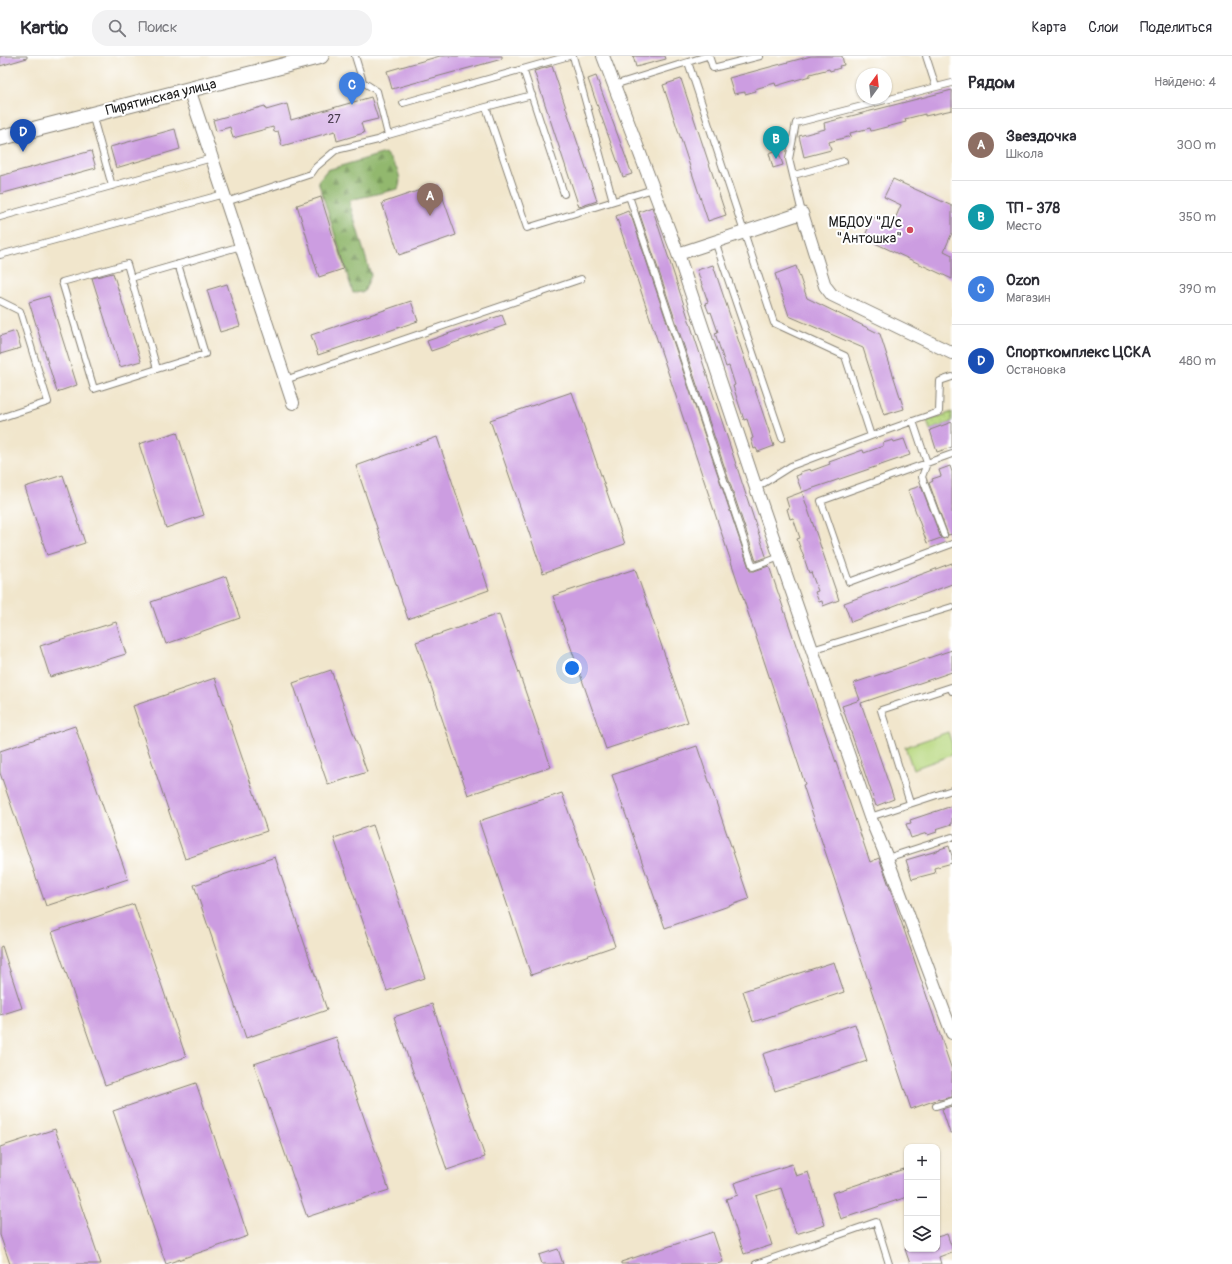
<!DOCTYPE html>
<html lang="ru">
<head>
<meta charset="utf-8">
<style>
	body { margin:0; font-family:Pangolin,sans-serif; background:#f2f2f3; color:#2b2b33 }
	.controls { position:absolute; right:12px; bottom:12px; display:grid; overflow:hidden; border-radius:8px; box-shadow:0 1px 3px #0004 }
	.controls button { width:36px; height:36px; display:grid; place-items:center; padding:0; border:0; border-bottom:1px solid #e1e1e2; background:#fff; color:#2b2b33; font:20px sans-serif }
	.compass { position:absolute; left:856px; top:12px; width:36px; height:36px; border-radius:50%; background:#fff; box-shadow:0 1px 3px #0004; rotate:15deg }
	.you { position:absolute; left:572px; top:612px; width:14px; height:14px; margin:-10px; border:3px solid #fff; border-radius:50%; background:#1a73e8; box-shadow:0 0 0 6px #1a73e833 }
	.badge { display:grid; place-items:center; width:26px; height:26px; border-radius:50%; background:#d93025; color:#fff; font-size:13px; font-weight:700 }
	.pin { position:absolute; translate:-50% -33px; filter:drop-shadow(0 1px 2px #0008) }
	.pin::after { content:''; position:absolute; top:21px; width:14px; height:12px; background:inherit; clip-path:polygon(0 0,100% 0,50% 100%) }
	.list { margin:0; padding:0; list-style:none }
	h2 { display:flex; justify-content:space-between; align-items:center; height:52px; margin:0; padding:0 16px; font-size:17px }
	h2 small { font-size:13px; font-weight:400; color:#7c7c81 }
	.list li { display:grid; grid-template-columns:26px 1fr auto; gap:12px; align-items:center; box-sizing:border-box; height:72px; padding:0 16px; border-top:1px solid #e1e1e2 }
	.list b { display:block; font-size:15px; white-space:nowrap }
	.list p { margin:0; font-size:13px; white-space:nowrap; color:#7c7c81 }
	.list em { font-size:13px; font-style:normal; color:#7c7c81 }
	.icon { flex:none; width:22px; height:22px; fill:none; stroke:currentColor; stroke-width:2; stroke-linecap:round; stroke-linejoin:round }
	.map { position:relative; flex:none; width:952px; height:1208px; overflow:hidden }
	header { display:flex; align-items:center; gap:24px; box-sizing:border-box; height:56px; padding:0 20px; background:#fff; border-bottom:1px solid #e1e1e2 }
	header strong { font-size:19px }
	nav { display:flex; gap:22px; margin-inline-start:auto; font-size:14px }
	.search { width:280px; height:36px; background:#f2f2f3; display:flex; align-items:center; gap:10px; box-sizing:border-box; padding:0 14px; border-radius:16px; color:#7c7c81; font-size:15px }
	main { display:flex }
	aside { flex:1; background:#fff }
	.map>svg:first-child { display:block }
	.grass { fill:url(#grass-dots); stroke:#6a7a4e }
	.forest { fill:url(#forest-firs); stroke:#576a45 }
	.garden { fill:#b8d880; stroke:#6a7a4e }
	.building { fill:#cc9de1 }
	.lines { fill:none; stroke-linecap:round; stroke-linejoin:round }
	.service-casing { stroke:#868174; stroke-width:8 }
	.minor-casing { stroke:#868174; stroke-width:14 }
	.tertiary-casing { stroke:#868174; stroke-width:17 }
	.service { stroke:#fff; stroke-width:6 }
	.minor { stroke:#fff; stroke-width:12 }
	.tertiary { stroke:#fff; stroke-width:15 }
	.poi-dot { fill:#d1495b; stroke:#fff; stroke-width:1.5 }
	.labels { text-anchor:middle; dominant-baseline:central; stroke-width:4; stroke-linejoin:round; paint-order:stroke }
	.number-label { font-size:12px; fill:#483c4d }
	.street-label { font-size:14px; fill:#1c1c1c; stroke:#fff }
	.poi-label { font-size:14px; fill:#1c1c1c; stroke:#fff; text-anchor:end }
</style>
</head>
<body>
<header>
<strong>Kartio</strong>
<div class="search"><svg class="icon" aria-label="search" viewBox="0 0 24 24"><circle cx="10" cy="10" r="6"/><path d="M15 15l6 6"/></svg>Поиск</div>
<nav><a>Карта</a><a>Слои</a><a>Поделиться</a></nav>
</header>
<main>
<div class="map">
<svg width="952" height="1208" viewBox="0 0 952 1208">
	<defs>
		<pattern id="grass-dots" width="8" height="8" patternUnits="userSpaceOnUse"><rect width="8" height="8" fill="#b8d880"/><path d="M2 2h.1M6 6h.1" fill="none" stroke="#9eb96e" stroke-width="1.8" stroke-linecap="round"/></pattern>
		<pattern id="forest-firs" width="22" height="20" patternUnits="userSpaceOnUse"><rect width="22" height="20" fill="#92b86e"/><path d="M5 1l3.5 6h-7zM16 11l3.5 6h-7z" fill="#76955a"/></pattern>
	</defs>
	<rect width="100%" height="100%" fill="#fff"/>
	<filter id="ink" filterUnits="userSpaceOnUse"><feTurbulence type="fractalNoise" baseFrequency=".025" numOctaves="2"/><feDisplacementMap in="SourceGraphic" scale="8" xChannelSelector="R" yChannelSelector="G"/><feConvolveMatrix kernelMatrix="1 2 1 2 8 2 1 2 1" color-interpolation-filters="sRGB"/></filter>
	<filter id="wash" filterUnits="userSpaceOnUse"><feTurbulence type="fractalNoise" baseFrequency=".012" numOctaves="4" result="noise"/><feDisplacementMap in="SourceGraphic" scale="16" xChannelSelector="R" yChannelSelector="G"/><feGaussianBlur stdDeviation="0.9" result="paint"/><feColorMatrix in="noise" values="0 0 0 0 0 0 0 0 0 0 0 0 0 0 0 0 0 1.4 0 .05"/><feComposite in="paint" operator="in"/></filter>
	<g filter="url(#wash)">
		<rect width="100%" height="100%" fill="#f1e6cc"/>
		<path class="grass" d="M 952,356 L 952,366 L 930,374 L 927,365 Z"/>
		<path class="forest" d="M 385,97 C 394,107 404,120 398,133 L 350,144 L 350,149 L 371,219 L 364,236 L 353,237 L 318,125 L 327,114 Z"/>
		<path class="garden" d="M 948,676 L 952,688 L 952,699 L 913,713 L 905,691 Z"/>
		<g id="blocks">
			<path class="building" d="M 0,0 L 27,0 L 27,2 L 0,10 Z
				M 440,0 L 502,0 L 502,3 L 392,33 L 387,15 Z
				M 633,0 L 665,0 L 666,3 L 636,11 Z
				M 811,0 L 842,0 L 844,9 L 839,10 L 840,12 L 830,15 L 829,13 L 810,18 L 810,20 L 789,26 L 776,30 L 775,27 L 755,33 L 756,35 L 745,38 L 745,36 L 734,38 L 729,22 Z
				M 552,10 L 597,145 L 579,151 L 534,15 Z
				M 596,20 L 632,118 L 623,121 L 588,23 Z
				M 681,23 L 726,159 L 708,165 L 663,29 Z
				M 952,34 L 952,54 L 925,60 L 925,58 L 905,63 L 906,66 L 871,75 L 870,72 L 850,77 L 851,80 L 829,86 L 831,94 L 804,101 L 799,80 L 825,73 L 824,67 Z
				M 371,41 L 378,63 L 361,67 L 364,77 L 337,85 L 335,75 L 282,90 L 278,75 L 274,76 L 273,71 L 233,82 L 230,71 L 216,75 L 213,64 L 265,50 L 266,54 L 287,48 L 291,64 Z
				M 175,73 L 180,93 L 116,112 L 110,91 Z
				M 778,94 L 783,109 L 773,112 L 769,97 Z
				M 91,95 L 96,112 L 0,138 L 0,120 Z
				M 893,123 L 952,150 L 952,177 L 944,195 L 952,199 L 952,223 L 864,182 L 873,161 L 892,170 L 901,149 L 884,141 Z
				M 438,128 L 456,179 L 399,199 L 382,147 Z
				M 321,141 L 343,213 L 319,221 L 297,149 Z
				M 652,151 L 766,500 L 766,501 L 756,505 L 639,156 Z
				M 628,155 L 630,159 L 631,159 L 749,512 L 750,515 L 754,515 L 769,510 L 870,806 L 879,802 L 885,818 L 952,1014 L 952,1041 L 939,1044 L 939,1043 L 911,1053 L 803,729 L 805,728 L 616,160 Z
				M 713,209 L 774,390 L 758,396 L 756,392 L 754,393 L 751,383 L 753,382 L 747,363 L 744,364 L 733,330 L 735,329 L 729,310 L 726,311 L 715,277 L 718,276 L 711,256 L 709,257 L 705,247 L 708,246 L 697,214 Z
				M 796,210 L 807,242 L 880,278 L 904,353 L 884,359 L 863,292 L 789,260 L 775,218 Z
				M 113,217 L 141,305 L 120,311 L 92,222 Z
				M 227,228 L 240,270 L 220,276 L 207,234 Z
				M 49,240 L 77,329 L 57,336 L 29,246 Z
				M 411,245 L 418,265 L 318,299 L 311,279 Z
				M 502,259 L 506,269 L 431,295 L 427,285 Z
				M 16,275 L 21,292 L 0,298 L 0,280 Z
				M 572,336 L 625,488 L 543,517 L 490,364 Z
				M 952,366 L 952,391 L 937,396 L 930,374 Z
				M 177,376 L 204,459 L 166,472 L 139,388 Z
				M 437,381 L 489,534 L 408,563 L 356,410 Z
				M 904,383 L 910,399 L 802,436 L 796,420 L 801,418 L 800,416 L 810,413 L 811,415 L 830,408 L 829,406 L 863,394 L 864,397 L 883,390 L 883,387 L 893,384 L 894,386 Z
				M 950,410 L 952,416 L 952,478 L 948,479 L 929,427 L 933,425 L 932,423 L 941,420 L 939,414 Z
				M 63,419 L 85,487 L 47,499 L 25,431 Z
				M 921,430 L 941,482 L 927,487 L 908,434 Z
				M 802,436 L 839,544 L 823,550 L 822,545 L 819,546 L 815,536 L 818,535 L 811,516 L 809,517 L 803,499 L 797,483 L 800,482 L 793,462 L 790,463 L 787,453 L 789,452 L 786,442 Z
				M 952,507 L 952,528 L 851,566 L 844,547 Z
				M 635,513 L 688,666 L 606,693 L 553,540 Z
				M 226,520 L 240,562 L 166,588 L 151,546 Z
				M 499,558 L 551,711 L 468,739 L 416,586 Z
				M 116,566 L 126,598 L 50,621 L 40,590 Z
				M 952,594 L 952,616 L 861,647 L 894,743 L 876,750 L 842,650 L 860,644 L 854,627 Z
				M 331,614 L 367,716 L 328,729 L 293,627 Z
				M 215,622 L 267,775 L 185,803 L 133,650 Z
				M 75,670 L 128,823 L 46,850 L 0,717 L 0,695 Z
				M 697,690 L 749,843 L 665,872 L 612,719 Z
				M 562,737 L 615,890 L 531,919 L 479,765 Z
				M 952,750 L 952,768 L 936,773 L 937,776 L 928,779 L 927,777 L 911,782 L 906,768 L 911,767 L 910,764 Z
				M 373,769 L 425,922 L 387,935 L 334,782 Z
				M 949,790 L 952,800 L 952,807 L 934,812 L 935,817 L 912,823 L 906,804 L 940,794 L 940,793 Z
				M 275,801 L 327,954 L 246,982 L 194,829 Z
				M 134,848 L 186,1001 L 105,1029 L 52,876 Z
				M 2,890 L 22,952 L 0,959 L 0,891 Z
				M 834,906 L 844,936 L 753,966 L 743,935 Z
				M 432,948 L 485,1101 L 447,1114 L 394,961 Z
				M 855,968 L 867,1005 L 775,1035 L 763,998 Z
				M 336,981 L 389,1134 L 307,1161 L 254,1008 Z
				M 196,1027 L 248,1180 L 166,1208 L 113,1055 Z
				M 952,1050 L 952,1077 L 950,1077 L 942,1053 Z
				M 55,1073 L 101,1208 L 10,1208 L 0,1179 L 0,1091 Z
				M 792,1108 L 796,1120 L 808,1116 L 825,1169 L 796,1178 L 781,1132 L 756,1140 L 772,1189 L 744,1198 L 726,1143 L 738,1139 L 734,1127 Z
				M 907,1112 L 907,1141 L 841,1163 L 832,1137 Z
				M 713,1176 L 723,1206 L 717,1208 L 621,1208 L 621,1206 Z
				M 947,1178 L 952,1192 L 952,1196 L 939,1201 L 941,1208 L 910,1208 L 905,1193 L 937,1193 L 937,1181 Z
				M 558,1193 L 563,1208 L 542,1208 L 539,1199 Z"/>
		</g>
	</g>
	<g filter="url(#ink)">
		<use href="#blocks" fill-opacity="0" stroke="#868174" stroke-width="1"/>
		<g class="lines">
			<g class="service-casing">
				<path id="service" d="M 355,0 L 363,26 L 377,35 L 388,79
					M 573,0 L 613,145
					M 709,0 L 713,12 L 760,0
					M 926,0 L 936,31
					M 688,6 L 774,267 L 845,300 L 871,380 L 791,410 L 756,432
					M 523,13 L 564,138
					M 614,29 L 707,0
					M 403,47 L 569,0
					M 486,51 L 532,39
					M 92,58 L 112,130
					M 794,119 L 844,105
					M 629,140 L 753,511 L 780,501
					M 226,146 L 311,118 L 316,111 L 336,94 L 378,84 L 388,79 L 486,51 L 527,172 L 653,133
					M 802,157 L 789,103 L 796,67 L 952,27
					M 0,161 L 212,102
					M 715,185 L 782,382
					M 0,199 L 224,138
					M 127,208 L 157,313 L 94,333 L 62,226 Z
					M 131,222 L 241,190
					M 0,245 L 20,255 L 48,346 L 0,362
					M 157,313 L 205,298 L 178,208
					M 285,324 L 581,223
					M 871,380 L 913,365
					M 952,398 L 821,445 L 849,526 L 952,488
					M 944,479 L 922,421 L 927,407 L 913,365 L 939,356 L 940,325 L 952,321
					M 812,594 L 952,551
					M 910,747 L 881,654 L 951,631 L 952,635
					M 870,761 L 952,734
					M 887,802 L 952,781
					M 936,1050 L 952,1045
					M 756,1208 L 876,1166 L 889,1208"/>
			</g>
			<g class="minor-casing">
				<path id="minor" d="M 603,0 L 678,198 L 756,432 L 870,761 L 887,802 L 952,977
					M 189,33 L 293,347
					M 678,198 L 802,157 L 825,230 L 832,239 L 952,297"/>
			</g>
			<g class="tertiary-casing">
				<path id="tertiary" d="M 0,82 L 321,0"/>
			</g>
			<use href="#service" class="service"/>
			<use href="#minor" class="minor"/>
			<use href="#tertiary" class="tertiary"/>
		</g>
	</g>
	<circle class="poi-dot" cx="910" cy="174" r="4"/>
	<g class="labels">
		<g class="number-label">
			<text x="334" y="63">27</text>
		</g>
		<g class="street-label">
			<text transform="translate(161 41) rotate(-14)">Пирятинская улица</text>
		</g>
		<g class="poi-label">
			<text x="902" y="166">МБДОУ "Д/с<tspan x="902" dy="16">"Антошка"</tspan></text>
		</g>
	</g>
</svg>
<div class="controls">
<button>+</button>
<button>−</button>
<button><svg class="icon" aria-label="layers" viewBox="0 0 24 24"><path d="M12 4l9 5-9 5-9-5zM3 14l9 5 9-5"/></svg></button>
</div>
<svg class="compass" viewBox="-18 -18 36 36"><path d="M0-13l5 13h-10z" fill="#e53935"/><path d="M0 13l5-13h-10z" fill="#7c7c81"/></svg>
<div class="you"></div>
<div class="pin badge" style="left:430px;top:160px;background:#8d6e63">A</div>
<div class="pin badge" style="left:776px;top:103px;background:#0f9aa8">B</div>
<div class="pin badge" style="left:352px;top:49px;background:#3f7fe0">C</div>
<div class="pin badge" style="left:23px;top:96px;background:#1a4fb4">D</div>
</div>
<aside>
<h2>Рядом<small>Найдено: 4</small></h2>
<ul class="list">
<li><span class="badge" style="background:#8d6e63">A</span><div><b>Звездочка</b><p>Школа</p></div><em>300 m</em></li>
<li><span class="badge" style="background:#0f9aa8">B</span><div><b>ТП - 378</b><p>Место</p></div><em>350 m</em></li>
<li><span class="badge" style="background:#3f7fe0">C</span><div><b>Ozon</b><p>Магазин</p></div><em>390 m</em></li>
<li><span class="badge" style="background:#1a4fb4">D</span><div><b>Спорткомплекс ЦСКА</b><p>Остановка</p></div><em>480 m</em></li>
</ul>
</aside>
</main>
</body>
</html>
